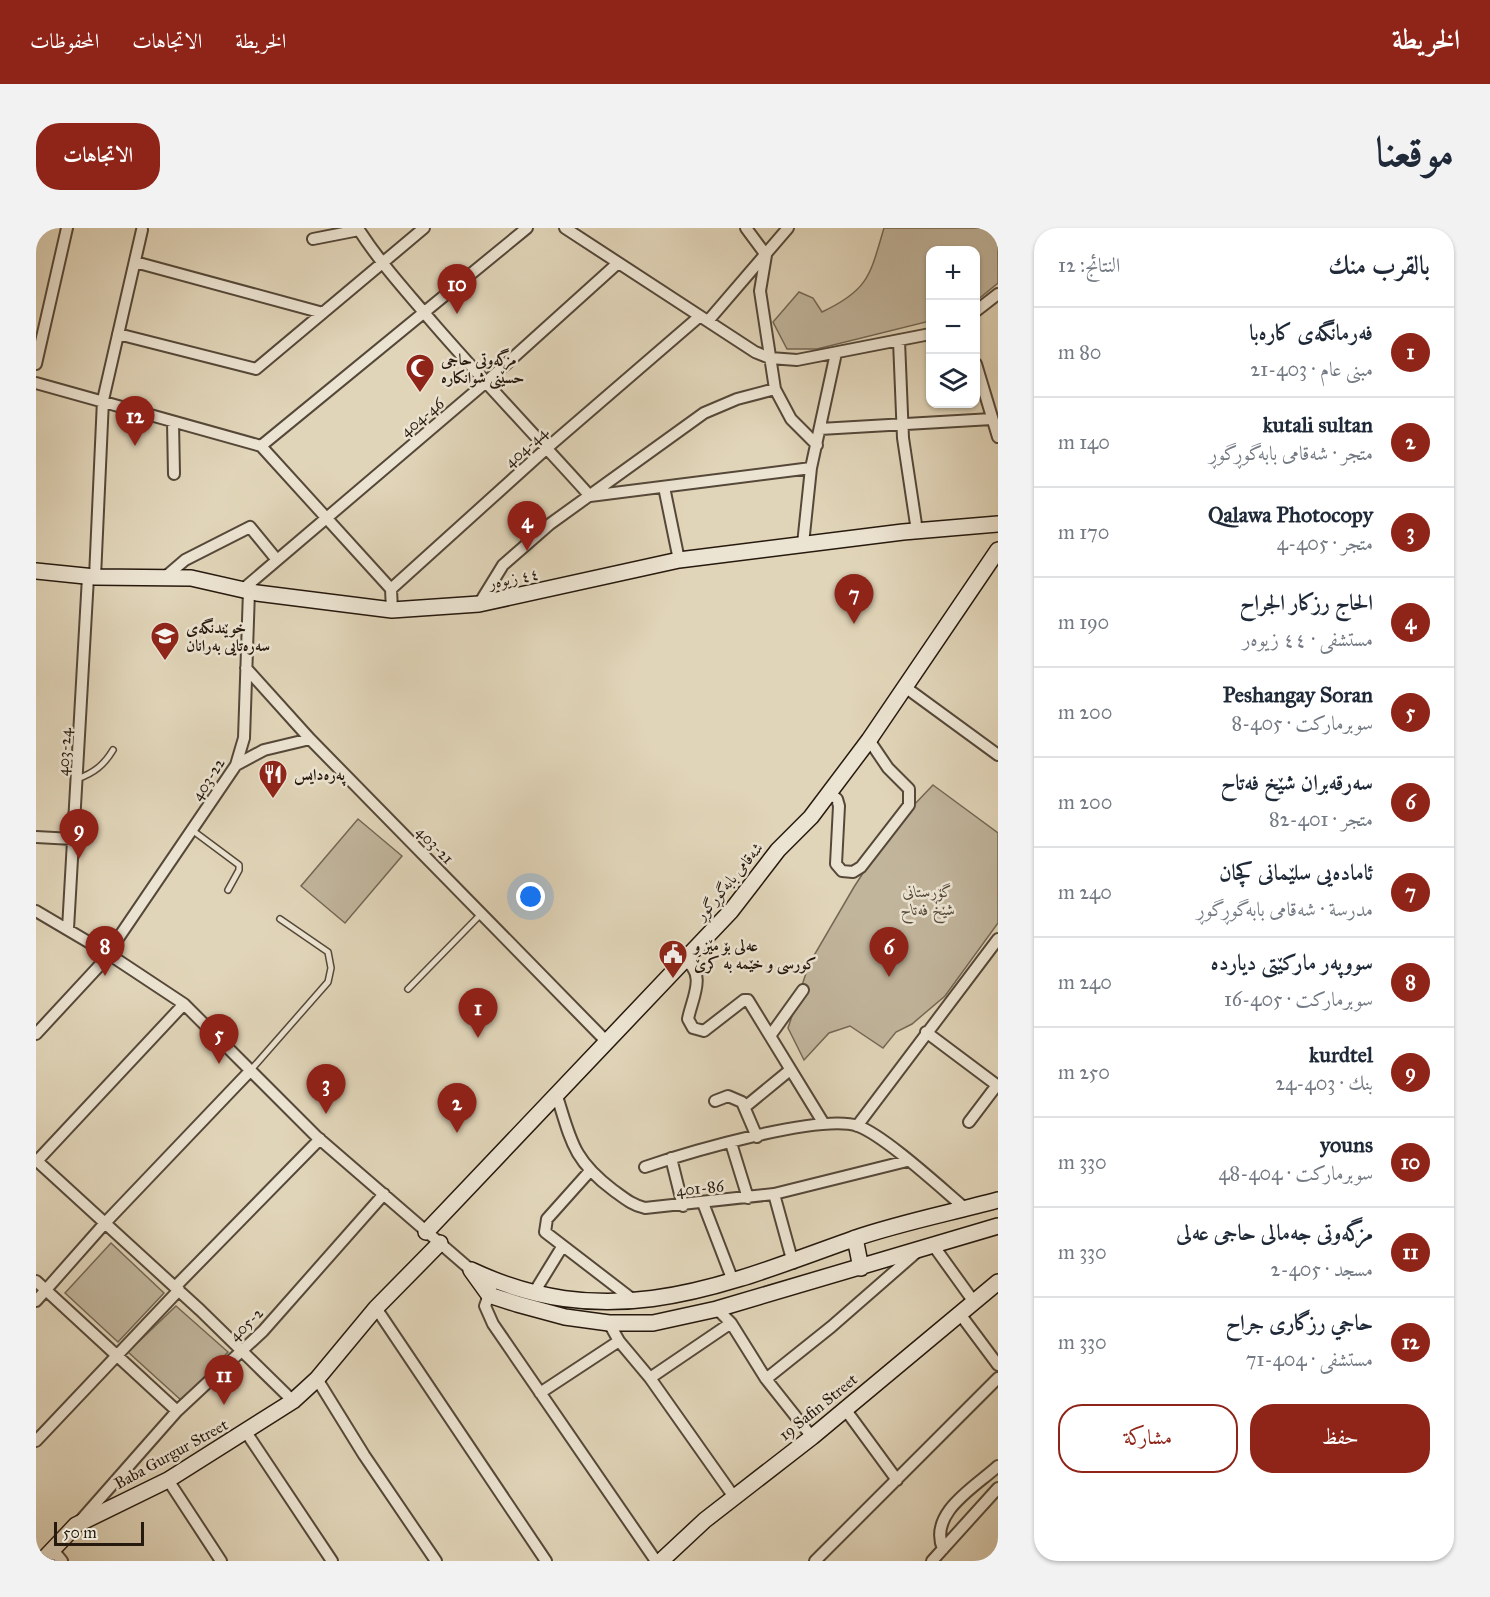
<!DOCTYPE html>
<html lang="ar">
<head>
<meta charset="utf-8">
<style>
	body { margin:0; font-family:"IM FELL Great Primer",Amiri,serif; background:#f2f2f3; color:#1f2937; direction:rtl }
	.controls { position:absolute; right:18px; top:18px; display:grid; overflow:hidden; border-radius:12px; box-shadow:0 2px 4px #0004 }
	.controls button { width:54px; height:54px; display:grid; place-items:center; padding:0; border:0; border-bottom:2px solid #e0e1e3; background:#fff; color:#1f2937; font:30px sans-serif }
	.scale { position:absolute; left:18px; bottom:15px; width:90px; box-sizing:border-box; padding-left:6px; border:3px solid #26190e; border-top:0; font-size:16px; line-height:21px; white-space:nowrap; color:#26190e; -webkit-text-stroke:4px #ece4d2; paint-order:stroke }
	.you { position:absolute; left:495px; top:669px; width:21px; height:21px; margin:-15px; border:4px solid #fff; border-radius:50%; background:#1a73e8; box-shadow:0 0 0 9px #1a73e833 }
	.badge { display:grid; place-items:center; width:39px; height:39px; border-radius:50%; background:#8f2418; color:#fff; font-size:20px; font-weight:700 }
	.pin { position:absolute; translate:-50% -50px; filter:drop-shadow(0 2px 3px #0008) }
	.pin::after { content:''; position:absolute; top:32px; width:21px; height:18px; background:inherit; clip-path:polygon(0 0,100% 0,50% 100%) }
	.list { margin:0; padding:0; list-style:none }
	h2 { display:flex; justify-content:space-between; align-items:center; height:78px; margin:0; padding:0 24px; font-size:26px }
	h2 small { font-size:20px; font-weight:400; color:#747a83 }
	.list li { display:grid; grid-template-columns:39px 1fr auto; gap:18px; align-items:center; box-sizing:border-box; height:90px; padding:0 24px; border-top:2px solid #e0e1e3 }
	.list b { display:block; font-size:22px; white-space:nowrap }
	.list p { margin:0; font-size:20px; white-space:nowrap; color:#747a83 }
	.list em { font-size:20px; font-style:normal; color:#747a83 }
	.actions { display:flex; gap:12px; padding:18px 24px }
	.actions a { flex:1; padding:14px 0; border:2px solid #8f2418; border-radius:24px; text-align:center; font-size:21px; color:#8f2418 }
	.actions .main { background:#8f2418; color:#fff }
	.icon { flex:none; width:33px; height:33px; fill:none; stroke:currentColor; stroke-width:2; stroke-linecap:round; stroke-linejoin:round }
	.map { position:relative; flex:none; width:962px; height:1333px; overflow:hidden; direction:ltr; border-radius:24px }
	header { display:flex; align-items:center; gap:36px; box-sizing:border-box; height:84px; padding:0 30px; background:#8f2418; color:#fff }
	header strong { font-size:28px }
	nav { display:flex; gap:33px; margin-inline-start:auto; font-size:21px }
	.intro { display:flex; align-items:center; justify-content:space-between; box-sizing:border-box; height:144px; padding:0 36px }
	h1 { margin:0; font-size:42px }
	.button { padding:15px 27px; border-radius:24px; background:#8f2418; color:#fff; font-size:21px; font-weight:700 }
	main { display:flex; gap:36px; padding:0 36px }
	aside { flex:1; background:#fff; border-radius:24px; box-shadow:0 2px 4px #0004 }
	.map>svg:first-child { display:block }
	.green { fill:#c1b59c; stroke:#746755; stroke-width:1.5 }
	.lines { fill:none; stroke-linecap:round; stroke-linejoin:round }
	.lane-casing { stroke:#554839; stroke-width:8 }
	.street-casing { stroke:#554839; stroke-width:14 }
	.secondary-casing { stroke:#26190e; stroke-width:18 }
	.lane { stroke:#ece4d2; stroke-width:5 }
	.street { stroke:#ece4d2; stroke-width:10 }
	.secondary { stroke:#ece4d2; stroke-width:15 }
	.labels { text-anchor:middle; dominant-baseline:central; stroke-width:5; stroke-linejoin:round; paint-order:stroke }
	.poi-label { font-size:16px; font-weight:bold; fill:#26190e; stroke:#ece4d2; text-anchor:start }
	.street-label { font-size:16px; fill:#26190e; stroke:#ece4d2 }
	.park-label { font-size:16px; font-style:italic; fill:#544839; stroke:#ece4d2 }
</style>
</head>
<body>
<header>
<strong>الخريطة</strong>
<nav><a>الخريطة</a><a>الاتجاهات</a><a>المحفوظات</a></nav>
</header>
<div class="intro"><h1>موقعنا</h1><a class="button">الاتجاهات</a></div>
<main>
<aside>
<h2>بالقرب منك<small>النتائج: 12</small></h2>
<ul class="list">
<li><span class="badge">1</span><div><b>فەرمانگەی کارەبا</b><p>مبنى عام · 403-21</p></div><em>80 m</em></li>
<li><span class="badge">2</span><div><b>kutali sultan</b><p>متجر · شەقامی بابەگوڕگوڕ</p></div><em>140 m</em></li>
<li><span class="badge">3</span><div><b>Qalawa Photocopy</b><p>متجر · 405-4</p></div><em>170 m</em></li>
<li><span class="badge">4</span><div><b>الحاج رزكار الجراح</b><p>مستشفى · ٤٤ زیوەر</p></div><em>190 m</em></li>
<li><span class="badge">5</span><div><b>Peshangay Soran</b><p>سوبرماركت · 405-8</p></div><em>200 m</em></li>
<li><span class="badge">6</span><div><b>سەرقەبران شێخ فەتاح</b><p>متجر · 401-82</p></div><em>200 m</em></li>
<li><span class="badge">7</span><div><b>ئامادەیی سلێمانی کچان</b><p>مدرسة · شەقامی بابەگوڕگوڕ</p></div><em>240 m</em></li>
<li><span class="badge">8</span><div><b>سووپەر مارکێتی دیاردە</b><p>سوبرماركت · 405-16</p></div><em>240 m</em></li>
<li><span class="badge">9</span><div><b>kurdtel</b><p>بنك · 403-24</p></div><em>250 m</em></li>
<li><span class="badge">10</span><div><b>youns</b><p>سوبرماركت · 404-48</p></div><em>330 m</em></li>
<li><span class="badge">11</span><div><b>مزگەوتی جەمالی حاجی عەلی</b><p>مسجد · 405-2</p></div><em>330 m</em></li>
<li><span class="badge">12</span><div><b>حاجي رزگارى جراح</b><p>مستشفى · 404-71</p></div><em>330 m</em></li>
</ul>
<div class="actions"><a class="main">حفظ</a><a>مشاركة</a></div>
</aside>
<div class="map">
<svg width="962" height="1333" viewBox="0 0 962 1333">
	<rect width="100%" height="100%" fill="#e1d5b9"/>
	<filter id="stains"><feTurbulence type="fractalNoise" baseFrequency=".00333" numOctaves="4"/><feColorMatrix values="0 0 0 0 .2 0 0 0 0 .09 0 0 0 0 .02 0 0 0 .5 -.17"/></filter>
	<radialGradient id="worn" r=".72"><stop offset=".6" stop-color="#630" stop-opacity="0"/><stop offset="1" stop-color="#630" stop-opacity=".3"/></radialGradient>
	<path class="green" d="M 848,0 L 962,0 L 962,55 L 940,73 L 940,22 L 894,22 L 894,93 L 781,121 L 751,121 L 737,94 L 763,64 L 777,70 L 786,84 C 833,62 834,47 848,0 Z
		M 897,557 L 962,605 L 962,695 L 909,768 L 876,796 L 860,804 L 847,820 L 814,798 L 793,805 L 768,832 L 752,800 L 773,736 L 818,659 L 856,600 Z
		M 322,591 L 366,628 L 309,695 L 265,658 Z
		M 75,1015 L 128,1065 L 82,1114 L 29,1065 Z
		M 140,1078 L 192,1124 L 146,1173 L 92,1124 Z"/>
	<g class="lines">
		<g class="lane-casing">
			<path id="lane" d="M 41,551 C 58,545 68,537 77,522
				M 156,602 L 203,637 L 203,642 L 192,662
				M 372,761 L 445,686
				M 214,843 L 292,754 L 295,740 L 292,724 L 244,691"/>
		</g>
		<g class="street-casing">
			<path id="street" d="M 529,0 L 719,124 L 734,130 L 761,132 L 894,106
				M 710,0 L 730,27 L 724,63 L 739,161 L 755,191 L 781,217
				M 277,11 L 323,2 C 345,36 371,64 397,95 C 448,154 502,210 554,268 L 775,240
				M 99,34 L 287,85
				M 940,83 L 962,66
				M 672,93 L 752,0
				M 82,106 L 220,141 L 388,0
				M 863,113 L 867,210 L 881,303
				M 0,136 L 31,0
				M 940,136 L 962,209
				M 0,155 L 225,218
				M 137,194 L 138,246
				M 784,201 L 956,191
				M 225,218 L 491,0
				M 225,218 L 355,361
				M 628,259 L 643,332
				M 767,316 L 775,240 L 800,125
				M 59,349 L 67,172 L 106,2
				M 128,350 L 149,332 L 214,299 L 241,332
				M 206,362 L 449,155 L 582,35
				M 443,376 L 467,337 L 514,296 L 668,185 L 701,171 L 739,161
				M 356,382 L 355,361 L 511,220 L 664,88
				M 210,440 L 274,511 L 570,813
				M 869,459 L 962,527
				M 200,537 L 228,522 L 274,511
				M 793,565 L 801,571 L 803,578 L 800,636 L 806,643 L 817,644 L 825,639 L 873,577 L 873,561 L 852,540 L 833,512
				M 0,609 L 37,611
				M 0,683 L 71,725 L 148,776 L 280,908 L 435,1042
				M 32,701 L 52,349
				M 647,731 C 672,745 656,770 652,791 L 657,800 L 668,803 L 708,772 L 712,772 L 788,896
				M 890,804 L 962,858
				M 0,806 L 64,737 L 200,537 L 208,510 L 213,363
				M 734,808 L 767,762
				M 520,865 C 535,912 536,931 577,962 C 588,970 596,977 609,980 L 738,966 L 871,933
				M 679,873 L 692,868 L 706,874 L 721,909
				M 709,879 L 754,842
				M 933,894 L 961,857
				M 821,898 L 962,711
				M 695,915 L 712,970
				M 635,930 L 647,978
				M 0,932 L 164,1082 L 257,1173
				M 1,933 L 148,776
				M 609,939 C 650,925 784,885 822,898 C 849,908 905,960 930,981
				M 553,944 L 511,991 L 509,1004 L 600,1074
				M 738,966 L 757,1035
				M 667,975 L 697,1053
				M 897,1017 L 938,1074
				M 0,1053 L 141,1183
				M 139,1059 L 284,911
				M 455,1061 L 449,1078 L 457,1096 L 620,1333
				M 499,1063 L 526,1019
				M 0,1073 L 69,995 L 214,843
				M 340,1080 L 510,1333
				M 681,1081 L 695,1095 L 730,1151 L 776,1209
				M 924,1086 L 962,1137
				M 573,1095 L 583,1113 L 614,1150 L 698,1269
				M 614,1150 L 695,1095
				M 281,1151 L 328,1227 L 400,1333
				M 730,1151 L 795,1099 L 882,1023
				M 504,1165 L 583,1113
				M 809,1181 L 861,1252
				M 210,1204 L 296,1333
				M 0,1213 L 143,1062
				M 132,1252 L 185,1333
				M 45,1292 L 141,1183 L 227,1103 L 348,966
				M 907,1321 C 892,1285 939,1259 962,1238
				M 17,1322 L 26,1333
				M 779,1333 L 962,1150
				M 896,1333 L 962,1260"/>
		</g>
		<g class="secondary-casing">
			<path id="secondary" d="M 0,343 L 59,349 L 155,350 L 221,365 L 356,382 L 443,376 L 643,332 L 867,304 L 962,296
				M 390,1004 L 695,683 L 742,622 L 775,589 L 833,512 L 962,322
				M 819,1010 L 825,1040
				M 435,1042 L 453,1067 L 481,1076 L 529,1089 L 573,1095 L 617,1095 L 681,1081 L 962,998
				M 435,1042 C 573,1107 684,1059 817,1011 C 863,995 914,985 962,972
				M 6,1333 L 40,1297 L 132,1252 L 257,1173 L 281,1151 L 340,1080 L 404,1015
				M 625,1333 L 669,1292 L 776,1209 L 962,1054"/>
		</g>
		<use href="#lane" class="lane"/>
		<use href="#street" class="street"/>
		<use href="#secondary" class="secondary"/>
	</g>
	<defs>
		<g id="mosque-pin" transform="scale(1.5)"><path d="M0 17L-7.5 6A9.5 9.5 0 1 1 7.5 6Z" fill="#8f2418" stroke="#ece4d2"/><path d="M3.5-4.9A6 6 0 1 0 3.5 4.9A5 5 0 1 1 3.5-4.9Z" fill="#fff"/></g>
		<g id="school-pin" transform="scale(1.5)"><path d="M0 17L-7.5 6A9.5 9.5 0 1 1 7.5 6Z" fill="#8f2418" stroke="#ece4d2"/><path d="M0-5L7-2L0 1L-7-2ZM-4 1L0 2.5L4 1V4Q0 6-4 4Z" fill="#fff"/></g>
		<g id="restaurant-pin" transform="scale(1.5)"><path d="M0 17L-7.5 6A9.5 9.5 0 1 1 7.5 6Z" fill="#8f2418" stroke="#ece4d2"/><path d="M-5-6h1v4h1v-4h1v4h1v-4h1v5L-1.5 .5V6h-2V.5L-5-1ZM5-6V6H3V1.5H1.5Q1.5-4 5-6Z" fill="#fff"/></g>
		<g id="civic-pin" transform="scale(1.5)"><path d="M0 17L-7.5 6A9.5 9.5 0 1 1 7.5 6Z" fill="#8f2418" stroke="#ece4d2"/><path d="M-.6-6.5H3V-4.5H.6V-3L4-1V1h2V6H-6V1h2V-1L-.6-3ZM-1.2 2.5V6h2.4V2.5Z" fill="#fff"/></g>
	</defs>
	<g fill-rule="evenodd">
		<use href="#mosque-pin" x="384" y="140"/>
		<use href="#school-pin" x="129" y="408"/>
		<use href="#restaurant-pin" x="237" y="546"/>
		<use href="#civic-pin" x="637" y="726"/>
	</g>
	<g class="labels">
		<g class="poi-label">
			<text x="405" y="131">مزگەوتی حاجی<tspan x="405" dy="18">حسێنی شوانکارە</tspan></text>
			<text x="150" y="399">خوێندنگەی<tspan x="150" dy="18">سەرەتایی بەرانان</tspan></text>
			<text x="258" y="546">پەرەدایس</text>
			<text x="658" y="717">عەلی بۆ مێز و<tspan x="658" dy="18">کورسی و خێمە بە کرێ</tspan></text>
		</g>
		<g class="street-label">
			<text transform="translate(386 189) rotate(-40)">404-46</text>
			<text transform="translate(490 219) rotate(-42)">404-44</text>
			<text transform="translate(478 350) rotate(-12)">٤٤ زیوەر</text>
			<text transform="translate(28 524) rotate(-86)">403-24</text>
			<text transform="translate(172 551) rotate(-57)">403-22</text>
			<text transform="translate(399 617) rotate(46)">403-21</text>
			<text transform="translate(693 653) rotate(-50)">شەقامی بابەگوڕگوڕ</text>
			<text transform="translate(664 960) rotate(-6)">401-86</text>
			<text transform="translate(210 1096) rotate(-44)">405-2</text>
			<text transform="translate(782 1179) rotate(-39)">19 Safin Street</text>
			<text transform="translate(135 1226) rotate(-29)">Baba Gurgur Street</text>
		</g>
		<g class="park-label">
			<text x="892" y="663">گۆڕستانی<tspan x="892" dy="18">شێخ فەتاح</tspan></text>
		</g>
	</g>
	<rect width="100%" height="100%" filter="url(#stains)"/>
	<rect width="100%" height="100%" fill="url(#worn)"/>
</svg>
<div class="controls">
<button>+</button>
<button>−</button>
<button><svg class="icon" aria-label="layers" viewBox="0 0 24 24"><path d="M12 4l9 5-9 5-9-5zM3 14l9 5 9-5"/></svg></button>
</div>
<div class="scale">50 m</div>
<div class="you"></div>
<div class="pin badge" style="left:442px;top:810px">1</div>
<div class="pin badge" style="left:421px;top:905px">2</div>
<div class="pin badge" style="left:290px;top:886px">3</div>
<div class="pin badge" style="left:491px;top:323px">4</div>
<div class="pin badge" style="left:183px;top:836px">5</div>
<div class="pin badge" style="left:853px;top:749px">6</div>
<div class="pin badge" style="left:818px;top:396px">7</div>
<div class="pin badge" style="left:69px;top:748px">8</div>
<div class="pin badge" style="left:43px;top:631px">9</div>
<div class="pin badge" style="left:421px;top:86px">10</div>
<div class="pin badge" style="left:188px;top:1177px">11</div>
<div class="pin badge" style="left:99px;top:218px">12</div>
</div>
</main>
</body>
</html>
